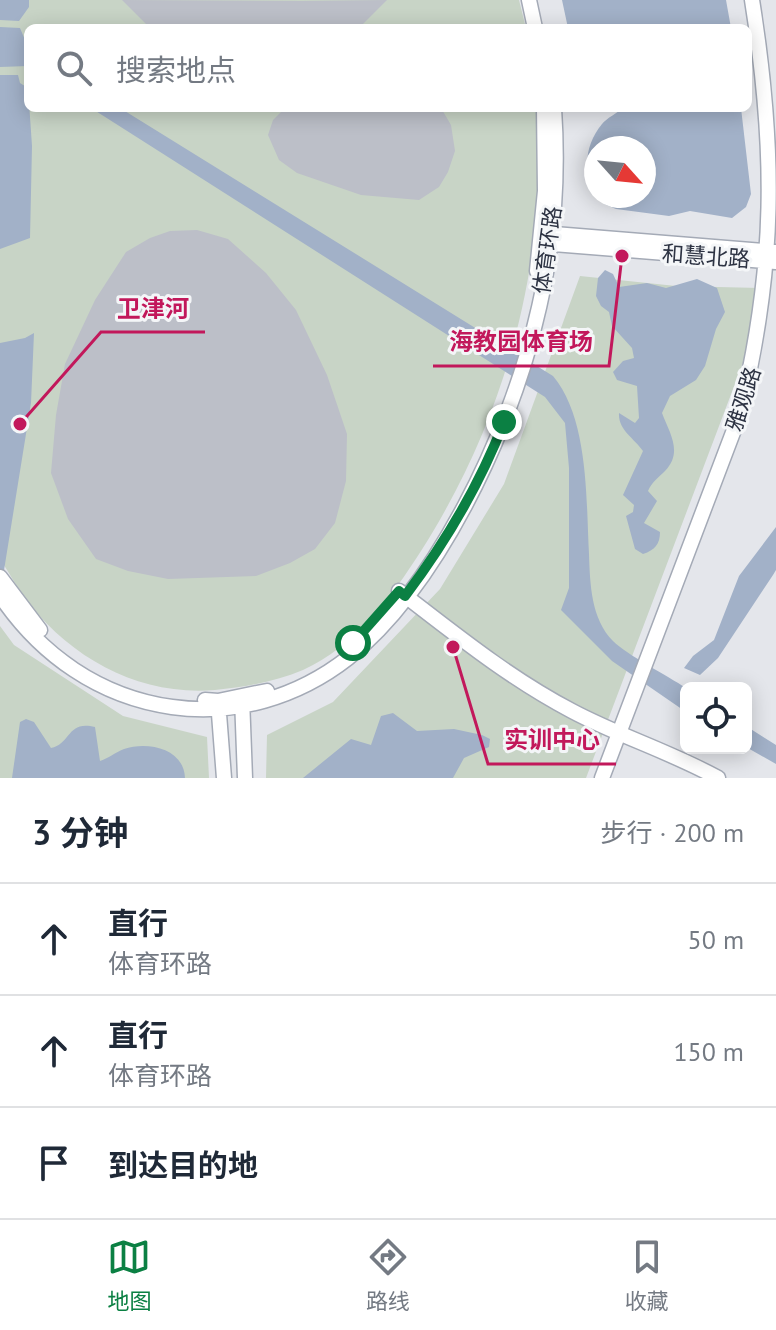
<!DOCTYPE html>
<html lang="zh">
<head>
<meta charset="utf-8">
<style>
	body { margin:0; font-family:"PT Sans","Noto Sans SC",sans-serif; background:#f6f6f7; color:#1f2937 }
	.controls { position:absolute; right:24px; bottom:24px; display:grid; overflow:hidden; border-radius:12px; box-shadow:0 4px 20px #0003 }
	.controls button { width:72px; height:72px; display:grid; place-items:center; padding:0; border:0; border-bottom:2px solid #e0e1e3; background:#fff; color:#1f2937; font:40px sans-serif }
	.compass { position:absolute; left:584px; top:136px; width:72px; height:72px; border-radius:50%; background:#fff; box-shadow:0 4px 20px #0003; rotate:117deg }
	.stop { position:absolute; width:24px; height:24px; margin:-18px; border:6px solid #0b8043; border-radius:50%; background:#fff }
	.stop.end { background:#0b8043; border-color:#fff; box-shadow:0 2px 8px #0008 }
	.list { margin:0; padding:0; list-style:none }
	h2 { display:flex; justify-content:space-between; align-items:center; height:104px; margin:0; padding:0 32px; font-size:34px }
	h2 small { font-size:26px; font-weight:400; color:#747a83 }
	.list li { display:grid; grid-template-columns:52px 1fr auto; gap:24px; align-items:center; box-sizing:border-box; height:112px; padding:0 32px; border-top:2px solid #e0e1e3 }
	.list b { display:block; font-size:30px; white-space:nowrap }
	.list p { margin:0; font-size:26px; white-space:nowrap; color:#747a83 }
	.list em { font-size:26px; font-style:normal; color:#747a83 }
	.icon { flex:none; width:44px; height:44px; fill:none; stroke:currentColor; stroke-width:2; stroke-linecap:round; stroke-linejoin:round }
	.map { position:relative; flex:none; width:776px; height:778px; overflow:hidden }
	.search { position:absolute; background:#fff; box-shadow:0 4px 20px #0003; left:24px; right:24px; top:24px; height:88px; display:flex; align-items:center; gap:20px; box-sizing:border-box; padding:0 28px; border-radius:12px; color:#747a83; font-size:30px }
	.sheet { height:440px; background:#fff }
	nav { display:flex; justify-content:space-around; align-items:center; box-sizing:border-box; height:112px; border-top:2px solid #e0e1e3; background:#fff; font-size:22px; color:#747a83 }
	nav a { display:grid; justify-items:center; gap:4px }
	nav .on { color:#0b8043 }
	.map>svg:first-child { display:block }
	.green { fill:#c8d4c6 }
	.water { fill:#a2b1c8 }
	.building { fill:#bcbfc8 }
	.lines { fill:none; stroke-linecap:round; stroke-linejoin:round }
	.major-casing { stroke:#a4aab6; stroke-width:17 }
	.major { stroke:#fff; stroke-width:14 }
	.route { stroke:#0b8043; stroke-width:10 }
	.labels { text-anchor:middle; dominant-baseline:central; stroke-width:6; stroke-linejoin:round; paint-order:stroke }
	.street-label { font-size:22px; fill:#2d3343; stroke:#f4f6f8 }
	.leader { fill:none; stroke:#c2185b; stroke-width:3 }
	.callout-dot { fill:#c2185b; stroke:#f4f6f8; stroke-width:3 }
	.callout-label { font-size:24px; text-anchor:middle; font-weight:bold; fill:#c2185b; stroke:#f4f6f8; stroke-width:6; stroke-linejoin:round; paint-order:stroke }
</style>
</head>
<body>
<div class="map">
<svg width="776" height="778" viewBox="0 0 776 778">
	<rect width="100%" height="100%" fill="#e4e6eb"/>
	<path class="green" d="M 0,0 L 519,0 L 526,28 L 28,28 L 28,108 L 537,108 C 548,265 505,419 421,551 C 391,598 355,646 303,670 C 274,682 245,687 215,690 C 141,696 76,661 30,605 C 19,591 10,574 0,559 Z
		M 580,276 L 676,286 L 760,288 L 744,360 L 586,778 L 266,778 L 267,735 L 333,702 L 440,589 L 504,484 Z
		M 0,626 L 14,645 L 123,716 L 207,737 L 209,778 L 0,778 Z"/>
	<path class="water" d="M 0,0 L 29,0 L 29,7 L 19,21 L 0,20 Z
		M 562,0 L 726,0 L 731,28 L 568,28 Z
		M 0,27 L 20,28 L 28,47 L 28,66 L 0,67 Z
		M 0,75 L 18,75 L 20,83 L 28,88 L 32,146 L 30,238 L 0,249 Z
		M 91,108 L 120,108 L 553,376 C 589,419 586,500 589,554 C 590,584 591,619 613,641 C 627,655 668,676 686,688 L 686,712 L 612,661 L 561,610 L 569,588 L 569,468 L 565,423 L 545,397 Z
		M 623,108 L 741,108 L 751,194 L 746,207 L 732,218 L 690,211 L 669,216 L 616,209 L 604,204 L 598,196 L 644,196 L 644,148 L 596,148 L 596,193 C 582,171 585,145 602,124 C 607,118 617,113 623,108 Z
		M 605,270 L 613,274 L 619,287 L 647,283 L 666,288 L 697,279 L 717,288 L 725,312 L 716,329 L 705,366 L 696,380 L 670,396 L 662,413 C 670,434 683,452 665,471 C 658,478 652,482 648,491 L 657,501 L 644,523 L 660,532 C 660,544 655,550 643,554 L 635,549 L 626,516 L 633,512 L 634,505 L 623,495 L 643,451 C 634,438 618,430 619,413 L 635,423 L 639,418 L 637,386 L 617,380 L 613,372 L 623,361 L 634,358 L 632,348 L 612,326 L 609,312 L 601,306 L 596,296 L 598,278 Z
		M 34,333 L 31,403 L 0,595 L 0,343 L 25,338 Z
		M 776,527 L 776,570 L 773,575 L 718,658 L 700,675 L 684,668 L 693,656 L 714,640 L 739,576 Z
		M 393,713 L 417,731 L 454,729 L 482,735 L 490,739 L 489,747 L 464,758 L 453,778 L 303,778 L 351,739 L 371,745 L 381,716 Z
		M 26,719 L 34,722 L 51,748 C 71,744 67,720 95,727 L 100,761 C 109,758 116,752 124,749 C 147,741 184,748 185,778 L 12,778 L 20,722 Z
		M 746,726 L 776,745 L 776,764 L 746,747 Z"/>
	<path class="building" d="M 122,0 L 302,1 L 387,0 L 359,28 L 150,28 Z
		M 285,108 L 441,108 L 451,125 L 455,151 L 448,172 L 439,187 L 419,200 L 361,195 L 297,173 L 279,160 L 268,135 L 273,120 Z
		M 197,230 L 228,239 L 266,273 L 296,310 L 327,375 L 347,434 L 346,481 L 335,523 L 315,549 L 290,563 L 256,576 L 168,579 L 128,571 L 96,559 L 68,519 L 51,473 L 56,415 L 65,364 L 95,300 L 126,252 L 150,238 L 170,231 Z"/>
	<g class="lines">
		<g class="major-casing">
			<path id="major" d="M 529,0 L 535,28
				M 542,233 L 776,252
				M 541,243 L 776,262
				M 537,271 L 545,191 L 544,108
				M 0,577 L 40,630
				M 399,591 C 455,634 509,678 572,711 C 619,736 671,752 718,778
				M 0,595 C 40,655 100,697 172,707 C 235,716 298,697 348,658 C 437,587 509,433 535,324 C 553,254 559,181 554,108
				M 242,698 L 245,778
				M 205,700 L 218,701 L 267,691
				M 218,701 L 224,778
				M 602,778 L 740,414 C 776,265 776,151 752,0"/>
		</g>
		<use href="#major" class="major"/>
	</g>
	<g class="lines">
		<path class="route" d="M 353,643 L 399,591 L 405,596 C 445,543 480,484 504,422"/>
	</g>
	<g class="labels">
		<g class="street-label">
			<text transform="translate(547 250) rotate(-82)">体育环路</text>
			<text transform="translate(706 256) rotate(4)">和慧北路</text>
			<text transform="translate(743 399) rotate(-72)">雅观路</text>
		</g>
	</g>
	<path class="leader" d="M20 424L101 332H205M622 256L609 366H433M453 647L488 764H616"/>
	<g class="callout-dot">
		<circle cx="20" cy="424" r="8"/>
		<circle cx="622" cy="256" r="8"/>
		<circle cx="453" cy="647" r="8"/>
	</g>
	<g class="callout-label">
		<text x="153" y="317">卫津河</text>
		<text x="521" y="350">海教园体育场</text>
		<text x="552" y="748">实训中心</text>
	</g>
</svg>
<div class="controls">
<button><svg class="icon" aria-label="locate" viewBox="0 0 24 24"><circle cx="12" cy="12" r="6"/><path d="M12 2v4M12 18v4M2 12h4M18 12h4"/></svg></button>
</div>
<svg class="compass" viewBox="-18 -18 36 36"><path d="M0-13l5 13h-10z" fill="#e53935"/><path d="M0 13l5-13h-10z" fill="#747a83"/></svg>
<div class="stop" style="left:353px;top:643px"></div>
<div class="stop end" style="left:504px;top:422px"></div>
<div class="search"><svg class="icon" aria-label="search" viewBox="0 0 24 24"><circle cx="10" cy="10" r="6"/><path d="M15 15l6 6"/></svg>搜索地点</div>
</div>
<section class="sheet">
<h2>3 分钟<small>步行 · 200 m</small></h2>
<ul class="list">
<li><svg class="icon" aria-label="ahead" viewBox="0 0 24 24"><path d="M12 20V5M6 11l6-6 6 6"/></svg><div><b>直行</b><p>体育环路</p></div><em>50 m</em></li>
<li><svg class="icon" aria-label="ahead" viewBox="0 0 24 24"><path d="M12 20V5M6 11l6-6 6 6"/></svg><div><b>直行</b><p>体育环路</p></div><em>150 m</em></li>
<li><svg class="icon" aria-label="arrive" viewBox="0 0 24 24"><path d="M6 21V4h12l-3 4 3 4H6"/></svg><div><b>到达目的地</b></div></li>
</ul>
</section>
<nav>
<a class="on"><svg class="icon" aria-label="map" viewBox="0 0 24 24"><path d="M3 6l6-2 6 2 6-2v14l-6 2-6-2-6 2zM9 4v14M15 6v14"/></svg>地图</a>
<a><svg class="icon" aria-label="directions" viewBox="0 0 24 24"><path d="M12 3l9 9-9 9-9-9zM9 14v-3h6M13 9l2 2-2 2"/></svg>路线</a>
<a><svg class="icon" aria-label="saved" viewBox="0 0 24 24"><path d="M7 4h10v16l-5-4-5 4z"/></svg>收藏</a>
</nav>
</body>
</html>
